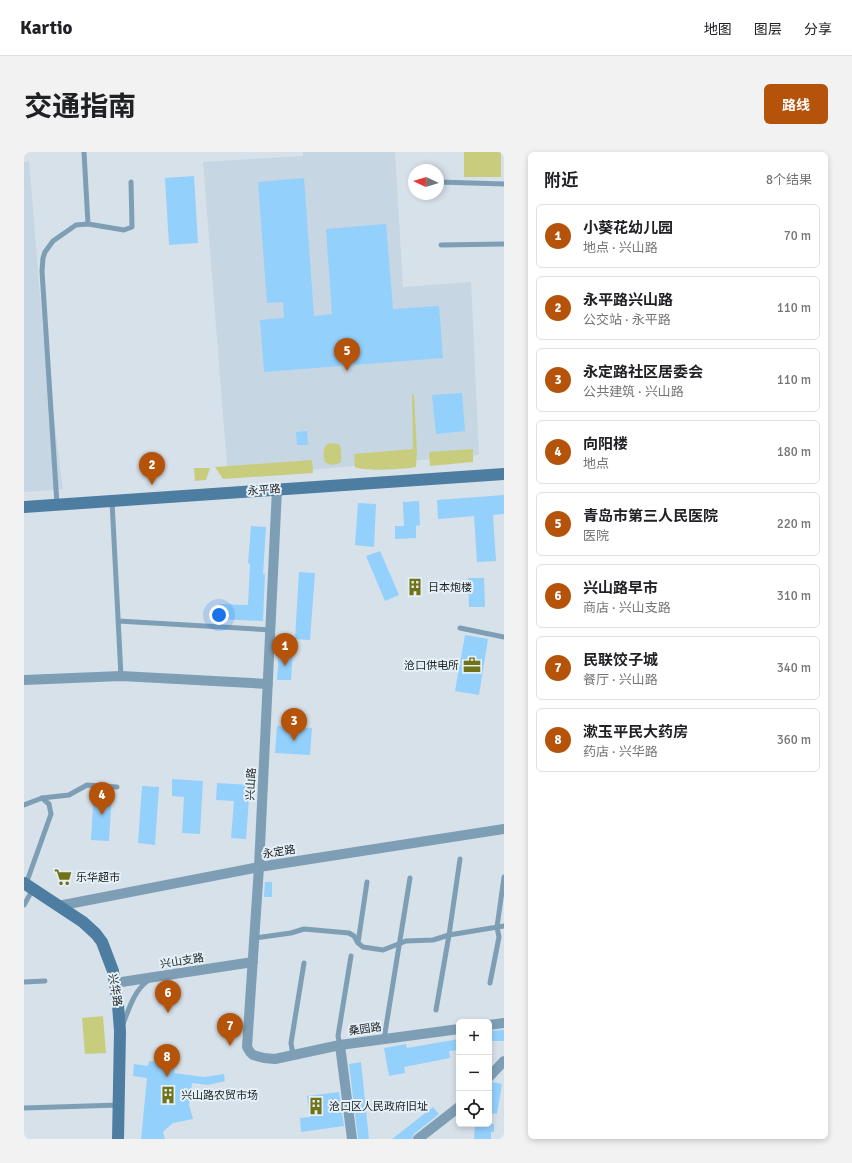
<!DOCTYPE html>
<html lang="zh">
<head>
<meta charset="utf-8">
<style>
	body { margin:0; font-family:Signika,"Noto Sans SC",sans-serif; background:#f2f2f2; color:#202124 }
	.controls { position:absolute; right:12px; bottom:12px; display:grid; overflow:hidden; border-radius:6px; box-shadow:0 2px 6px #0003 }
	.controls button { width:36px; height:36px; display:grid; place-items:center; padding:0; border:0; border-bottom:1px solid #e0e0e0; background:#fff; color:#202124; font:20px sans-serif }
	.compass { position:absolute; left:384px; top:12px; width:36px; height:36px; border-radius:50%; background:#fff; box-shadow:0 2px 6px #0003; rotate:274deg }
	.you { position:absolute; left:195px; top:463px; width:14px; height:14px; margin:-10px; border:3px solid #fff; border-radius:50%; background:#1a73e8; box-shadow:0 0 0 6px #1a73e833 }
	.badge { display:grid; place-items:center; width:26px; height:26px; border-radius:50%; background:#b45309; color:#fff; font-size:13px; font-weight:700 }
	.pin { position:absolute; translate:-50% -33px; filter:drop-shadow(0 1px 2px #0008) }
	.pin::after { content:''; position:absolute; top:21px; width:14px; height:12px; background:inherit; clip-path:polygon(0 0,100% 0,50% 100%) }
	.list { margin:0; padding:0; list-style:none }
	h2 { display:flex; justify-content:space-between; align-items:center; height:52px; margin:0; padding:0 16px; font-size:17px }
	h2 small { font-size:13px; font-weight:400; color:#757577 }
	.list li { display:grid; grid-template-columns:26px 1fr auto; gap:12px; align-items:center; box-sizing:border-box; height:64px; margin:0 8px 8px; padding:0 8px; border:1px solid #e0e0e0; border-radius:6px }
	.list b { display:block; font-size:15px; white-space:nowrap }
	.list p { margin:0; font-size:13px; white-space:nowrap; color:#757577 }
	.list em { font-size:13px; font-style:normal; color:#757577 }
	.icon { flex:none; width:22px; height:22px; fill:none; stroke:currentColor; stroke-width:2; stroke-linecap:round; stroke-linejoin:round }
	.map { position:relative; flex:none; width:480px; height:987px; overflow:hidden; border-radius:6px }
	header { display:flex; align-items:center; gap:24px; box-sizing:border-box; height:56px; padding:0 20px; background:#fff; border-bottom:1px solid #e0e0e0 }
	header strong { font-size:19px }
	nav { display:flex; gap:22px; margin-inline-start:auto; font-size:14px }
	.intro { display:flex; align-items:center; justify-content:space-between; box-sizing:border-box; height:96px; padding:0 24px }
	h1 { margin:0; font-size:28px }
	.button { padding:10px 18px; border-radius:6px; background:#b45309; color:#fff; font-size:14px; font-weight:700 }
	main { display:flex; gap:24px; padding:0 24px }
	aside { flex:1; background:#fff; border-radius:6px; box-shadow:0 2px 6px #0003 }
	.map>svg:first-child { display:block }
	.built { fill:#c6d6e3 }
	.green { fill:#c8cd7e }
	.building { fill:#93d0fc }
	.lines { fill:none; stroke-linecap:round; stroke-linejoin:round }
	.lane { stroke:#7e9eb5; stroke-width:5 }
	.street { stroke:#7e9eb5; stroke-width:10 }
	.secondary { stroke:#4d7da0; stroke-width:12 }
	.labels { text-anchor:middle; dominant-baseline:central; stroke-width:4; stroke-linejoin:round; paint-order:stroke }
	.street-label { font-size:11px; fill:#1b1f22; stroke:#e4eff6 }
	.poi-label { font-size:11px; fill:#1b1f22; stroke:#e4eff6; text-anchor:start }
</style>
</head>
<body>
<header>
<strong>Kartio</strong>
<nav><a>地图</a><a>图层</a><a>分享</a></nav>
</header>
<div class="intro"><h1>交通指南</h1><a class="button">路线</a></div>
<main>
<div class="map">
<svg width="480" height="987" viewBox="0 0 480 987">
	<rect width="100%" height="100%" fill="#d7e1e9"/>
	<path class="built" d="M 279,0 L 371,0 L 379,135 L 447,130 L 455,303 L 204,325 L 179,10 L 279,4 Z
		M 5,9 L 19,181 L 39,337 L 0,340 L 0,10 Z"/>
	<path class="green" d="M 440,0 L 477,0 L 477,25 L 440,25 Z
		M 390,242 L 393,300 L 392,315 C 380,317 341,320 331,315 L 330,302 L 389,297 L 388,243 Z
		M 305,291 L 315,292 L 317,296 L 317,310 C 312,313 306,314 301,310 C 299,303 298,295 305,291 Z
		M 449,297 L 449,310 L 406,314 L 405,300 Z
		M 288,308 L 289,321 L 199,327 L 191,315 Z
		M 170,316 L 186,316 L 182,328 L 171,329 Z
		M 79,864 L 82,901 L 61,902 L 58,866 Z"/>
	<path class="building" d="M 170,24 L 174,91 L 145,93 L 141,26 Z
		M 280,26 L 290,164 L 308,162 L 302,77 L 362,72 L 369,157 L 415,154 L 419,206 L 240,220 L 236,168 L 260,166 L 259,150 L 243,151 L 234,30 Z
		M 438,241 L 441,279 L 412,282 L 408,243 Z
		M 283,279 L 284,293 L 273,293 L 272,280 Z
		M 480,343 L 480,362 L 469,363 L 472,409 L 453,410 L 450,364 L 414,367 L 413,348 Z
		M 395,349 L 396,373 L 392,374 L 392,386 L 371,387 L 371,374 L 380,374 L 379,350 Z
		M 334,351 L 352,352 L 350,395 L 331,393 Z
		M 227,374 L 242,375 L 239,422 L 241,422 L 239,469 L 194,467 L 195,452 L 224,453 L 226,412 L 224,411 Z
		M 356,399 L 375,443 L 361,449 L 342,404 Z
		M 275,420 L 291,421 L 286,488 L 271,487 Z
		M 444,426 L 460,426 L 461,455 L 445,455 Z
		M385.5 435a5.5 5.5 0 1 1 11 0a5.5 5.5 0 1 1-11 0Z
		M 441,483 L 464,487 L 455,543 L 431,539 Z
		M 255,499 L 269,500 L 267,528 L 253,528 Z
		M 253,574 L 288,576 L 286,603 L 251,601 Z
		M 148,627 L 179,629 L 176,682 L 158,681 L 160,645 L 148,644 Z
		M 193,631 L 226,633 L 222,687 L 207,686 L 210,649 L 192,648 Z
		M 118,634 L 135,635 L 131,693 L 114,691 Z
		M 70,637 L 88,639 L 85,689 L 67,688 Z
		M 241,730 L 248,730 L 248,745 L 240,745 Z
		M 480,878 L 480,889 L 465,889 L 465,879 Z
		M 435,887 L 435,898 L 425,899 L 426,906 L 380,915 L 381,921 L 365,924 L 360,896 L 382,892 L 383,896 Z
		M 125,909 L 151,911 L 150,921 L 180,925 L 200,922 L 201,929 L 184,933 L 168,931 L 165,953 L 169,967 L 149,971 L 139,980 L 141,987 L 117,987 L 123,926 L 109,924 L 110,912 L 124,914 Z
		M 337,910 L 345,987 L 334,987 L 325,912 Z
		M 468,930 L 478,932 L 473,962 L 465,961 L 465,950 Z
		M 315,940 L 320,974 L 277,980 L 276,966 L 286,965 L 283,944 Z
		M 409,955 L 415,962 L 390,982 L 388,987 L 368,987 Z
		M 451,972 L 470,972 L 470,980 L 467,980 L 467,987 L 450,987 Z"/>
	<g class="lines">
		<path class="lane" d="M 414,30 L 480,32
			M 64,72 L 100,78 L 108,75 L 107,30
			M 417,93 L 480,92
			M 88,349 L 97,524
			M 33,352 L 18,119 L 19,106 L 21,100 L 29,89 L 52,73 L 64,72 L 60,0
			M 94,469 L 247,478
			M 436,476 L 480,485
			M 0,653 L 18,646 L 45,643 L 63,633 L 93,635
			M 2,732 L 27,662 L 25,652 L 18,646
			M 0,753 L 9,737
			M 231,786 L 267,781 L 280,777 L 325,781 L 330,784 L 334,791 L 339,795 L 359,798 L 382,789 L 409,788 L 425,783 L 480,774
			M 334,791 L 343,730
			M 0,830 L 21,829
			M 466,831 L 475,785 L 473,775 L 480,725
			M 412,858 L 425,783 L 436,707
			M 99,872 C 105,857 110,838 125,828
			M 360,887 L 386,726
			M 316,893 L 314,884 L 327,804
			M 269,903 L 267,891 L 280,811
			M 0,956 L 95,953"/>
		<path class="street" d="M 253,337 L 235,715 L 223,895 L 226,900 L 229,903 L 240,906 L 251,907 L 316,893 L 435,877
			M 0,528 L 97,524 L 244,532
			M 34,754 L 235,715 L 480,677
			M 91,831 L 229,810
			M 465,873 L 480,871
			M 316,893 L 328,987
			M 465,925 L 480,909
			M 394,987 L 435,955"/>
		<path class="secondary" d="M 0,355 L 480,322
			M 0,731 L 59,770 L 72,782 L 78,790 L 89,819 L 94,853 L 96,879 L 94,987"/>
	</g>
	<defs>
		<g id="building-bare" transform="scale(1.38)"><path d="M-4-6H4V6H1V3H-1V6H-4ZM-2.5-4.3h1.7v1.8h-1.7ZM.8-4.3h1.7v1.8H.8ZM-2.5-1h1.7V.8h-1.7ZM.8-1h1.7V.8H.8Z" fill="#717319" stroke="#e4eff6" stroke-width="2.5" paint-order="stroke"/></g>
		<g id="office-bare" transform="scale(1.38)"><path d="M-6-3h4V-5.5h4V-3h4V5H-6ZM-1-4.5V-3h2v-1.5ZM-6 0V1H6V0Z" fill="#717319" stroke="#e4eff6" stroke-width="2.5" paint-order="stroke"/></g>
		<g id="supermarket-bare" transform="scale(1.38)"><path d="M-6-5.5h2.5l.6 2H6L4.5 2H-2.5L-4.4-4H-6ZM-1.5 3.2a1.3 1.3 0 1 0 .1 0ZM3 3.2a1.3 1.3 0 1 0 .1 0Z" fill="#717319" stroke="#e4eff6" stroke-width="2.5" paint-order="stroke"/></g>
	</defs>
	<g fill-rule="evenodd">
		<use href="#building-bare" x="391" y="435"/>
		<use href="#office-bare" x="448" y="513"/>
		<use href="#supermarket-bare" x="39" y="725"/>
		<use href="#building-bare" x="144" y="943"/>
		<use href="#building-bare" x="292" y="954"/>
	</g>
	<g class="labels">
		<g class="street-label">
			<text transform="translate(240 338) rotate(-4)">永平路</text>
			<text transform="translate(227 632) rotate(-87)">兴山路</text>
			<text transform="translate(255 700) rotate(-9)">永定路</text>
			<text transform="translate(158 809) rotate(-9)">兴山支路</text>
			<text transform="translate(91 838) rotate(81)">兴华路</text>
			<text transform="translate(341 877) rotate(-8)">桑园路</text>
		</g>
		<g class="poi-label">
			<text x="404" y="435">日本炮楼</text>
			<text x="435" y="513" text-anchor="end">沧口供电所</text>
			<text x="52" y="725">乐华超市</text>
			<text x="157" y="943">兴山路农贸市场</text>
			<text x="305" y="954">沧口区人民政府旧址</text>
		</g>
	</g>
</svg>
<div class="controls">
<button>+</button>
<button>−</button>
<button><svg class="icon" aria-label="locate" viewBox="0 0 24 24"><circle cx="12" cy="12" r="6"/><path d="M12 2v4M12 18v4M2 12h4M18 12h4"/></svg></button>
</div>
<svg class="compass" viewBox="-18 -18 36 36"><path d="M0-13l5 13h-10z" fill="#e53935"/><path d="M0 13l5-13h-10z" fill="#757577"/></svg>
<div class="you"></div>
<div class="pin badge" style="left:261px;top:514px">1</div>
<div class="pin badge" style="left:128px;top:333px">2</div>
<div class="pin badge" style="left:270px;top:589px">3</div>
<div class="pin badge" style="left:78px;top:663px">4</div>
<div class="pin badge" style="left:323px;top:219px">5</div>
<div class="pin badge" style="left:144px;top:861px">6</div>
<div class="pin badge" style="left:206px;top:894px">7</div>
<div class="pin badge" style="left:143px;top:925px">8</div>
</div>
<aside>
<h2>附近<small>8个结果</small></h2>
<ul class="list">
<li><span class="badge">1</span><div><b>小葵花幼儿园</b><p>地点 · 兴山路</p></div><em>70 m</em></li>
<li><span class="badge">2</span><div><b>永平路兴山路</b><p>公交站 · 永平路</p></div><em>110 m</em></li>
<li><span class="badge">3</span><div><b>永定路社区居委会</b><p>公共建筑 · 兴山路</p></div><em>110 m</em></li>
<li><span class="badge">4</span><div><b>向阳楼</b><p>地点</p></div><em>180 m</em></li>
<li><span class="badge">5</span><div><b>青岛市第三人民医院</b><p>医院</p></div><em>220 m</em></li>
<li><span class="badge">6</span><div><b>兴山路早市</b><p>商店 · 兴山支路</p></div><em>310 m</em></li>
<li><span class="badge">7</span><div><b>民联饺子城</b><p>餐厅 · 兴山路</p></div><em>340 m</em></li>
<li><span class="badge">8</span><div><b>漱玉平民大药房</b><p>药店 · 兴华路</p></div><em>360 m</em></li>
</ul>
</aside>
</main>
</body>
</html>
